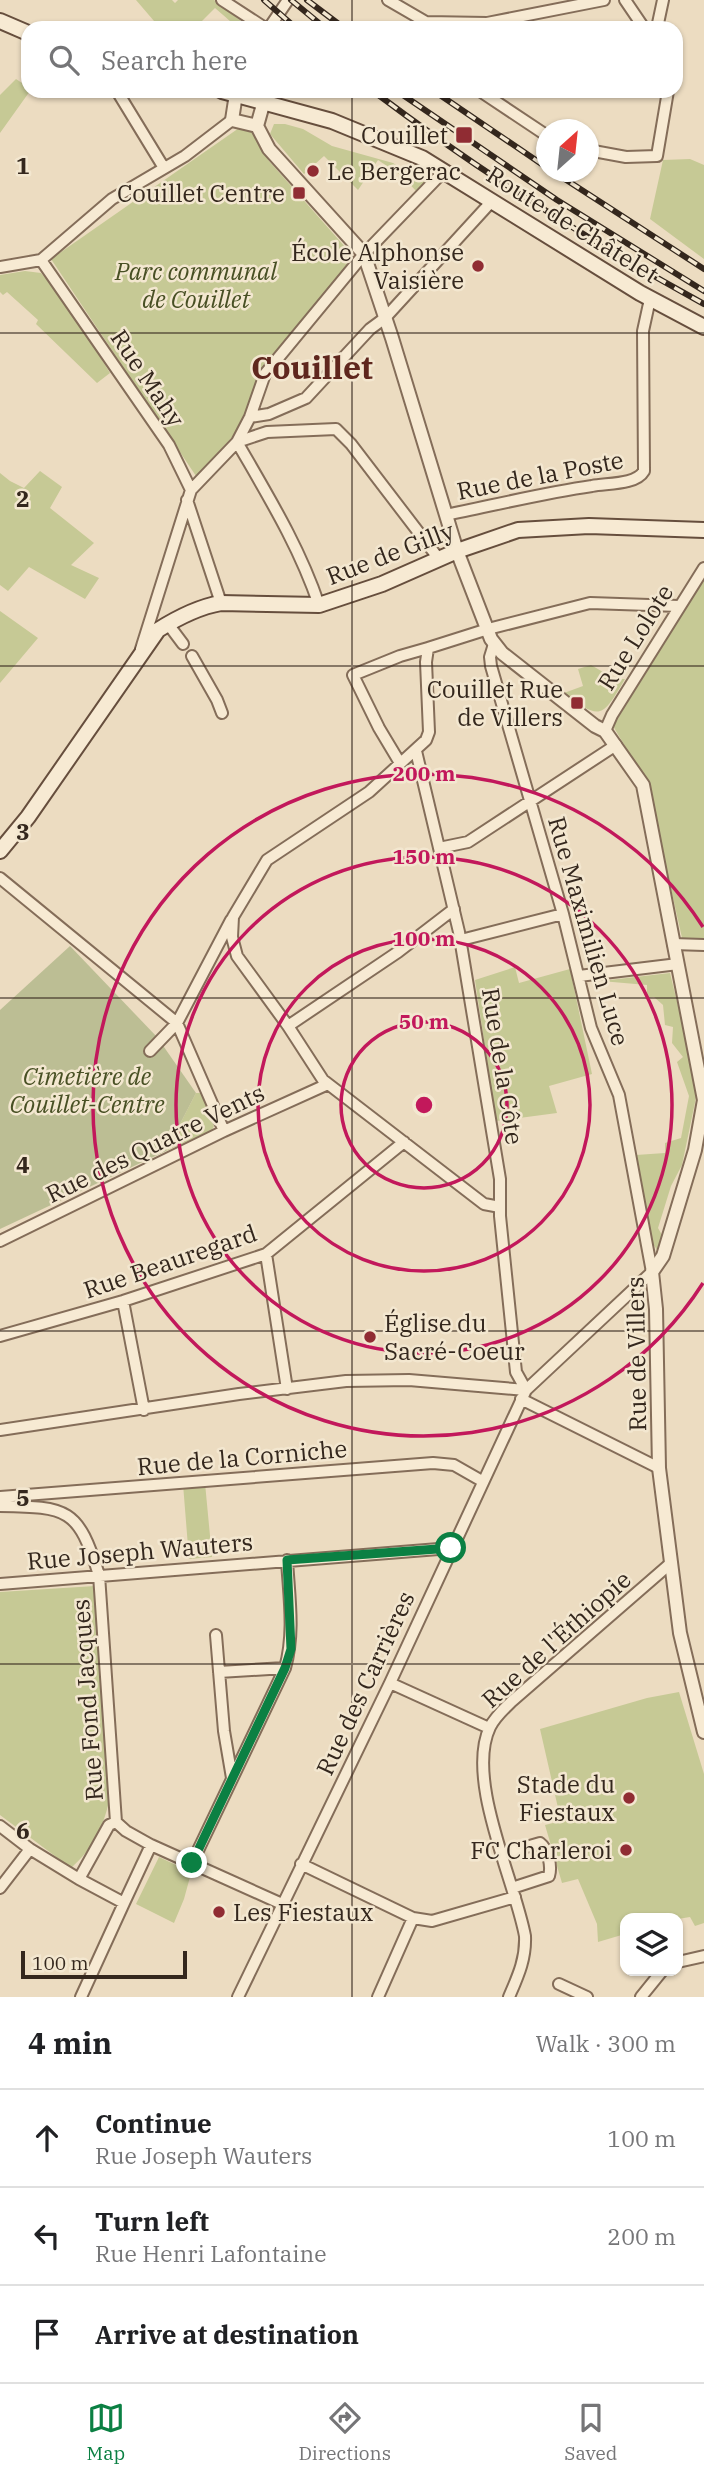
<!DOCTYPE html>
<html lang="en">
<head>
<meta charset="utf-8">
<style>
	body { margin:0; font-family:"IBM Plex Serif",serif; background:#f6f6f6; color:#202124 }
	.controls { position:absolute; right:21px; bottom:21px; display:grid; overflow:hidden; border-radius:14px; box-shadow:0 2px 5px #0004 }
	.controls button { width:63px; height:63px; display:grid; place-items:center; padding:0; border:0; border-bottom:2px solid #e0e0e0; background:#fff; color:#202124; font:35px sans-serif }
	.compass { position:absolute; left:536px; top:119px; width:63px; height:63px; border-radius:50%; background:#fff; box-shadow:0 2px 5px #0004; rotate:27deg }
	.scale { position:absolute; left:21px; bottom:18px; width:166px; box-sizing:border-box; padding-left:7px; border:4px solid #34271d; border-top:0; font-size:19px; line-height:24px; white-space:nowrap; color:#34271d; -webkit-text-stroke:5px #f3e7d0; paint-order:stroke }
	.stop { position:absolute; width:21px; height:21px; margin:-16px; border:5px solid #0b8043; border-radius:50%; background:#fff }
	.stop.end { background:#0b8043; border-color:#fff; box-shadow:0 2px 7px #0008 }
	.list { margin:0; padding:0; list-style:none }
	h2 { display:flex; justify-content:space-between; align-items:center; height:91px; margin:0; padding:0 28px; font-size:30px }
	h2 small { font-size:23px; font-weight:400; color:#757577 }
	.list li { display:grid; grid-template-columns:46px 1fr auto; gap:21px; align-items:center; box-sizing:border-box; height:98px; padding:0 28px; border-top:2px solid #e0e0e0 }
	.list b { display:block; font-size:26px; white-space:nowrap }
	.list p { margin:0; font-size:23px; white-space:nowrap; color:#757577 }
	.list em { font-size:23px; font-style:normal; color:#757577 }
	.icon { flex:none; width:38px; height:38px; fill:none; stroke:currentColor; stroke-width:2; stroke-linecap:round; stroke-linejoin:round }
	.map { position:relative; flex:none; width:704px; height:1997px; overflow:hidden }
	.search { position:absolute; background:#fff; box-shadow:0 2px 5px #0004; left:21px; right:21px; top:21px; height:77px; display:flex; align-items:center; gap:18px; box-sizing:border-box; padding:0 24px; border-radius:21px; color:#757577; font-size:26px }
	.sheet { height:385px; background:#fff }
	nav { display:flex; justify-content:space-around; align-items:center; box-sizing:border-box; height:98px; border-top:2px solid #e0e0e0; background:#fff; font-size:19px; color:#757577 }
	nav a { display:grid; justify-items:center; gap:4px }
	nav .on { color:#0b8043 }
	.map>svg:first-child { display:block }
	.green { fill:#c6c995 }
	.cemetery { fill:#bcbe94 }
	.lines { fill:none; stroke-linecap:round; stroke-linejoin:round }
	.minor-casing { stroke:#846d59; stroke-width:14 }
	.tertiary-casing { stroke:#846d59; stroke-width:16 }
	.secondary-casing { stroke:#664e3d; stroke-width:18 }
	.minor { stroke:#f7ead3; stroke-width:10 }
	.tertiary { stroke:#f7ead3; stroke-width:12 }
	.secondary { stroke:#f7ead3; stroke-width:14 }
	.rail-casing { stroke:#34271d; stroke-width:6 }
	.rail { stroke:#f3e7d0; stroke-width:3.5; stroke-dasharray:10; stroke-linecap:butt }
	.route { stroke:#0b8043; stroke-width:9 }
	.grid { fill:none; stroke:#34271d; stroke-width:2; stroke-opacity:0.55 }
	.ring { fill:none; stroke:#c2185b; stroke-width:3.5 }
	.poi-dot { fill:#902c33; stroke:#f3e7d0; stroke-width:2.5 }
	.labels { text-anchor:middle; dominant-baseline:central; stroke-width:5; stroke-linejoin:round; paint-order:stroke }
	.poi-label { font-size:24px; fill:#34271d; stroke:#f3e7d0; text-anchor:end }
	.street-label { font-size:24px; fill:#34271d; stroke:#f3e7d0 }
	.park-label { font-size:24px; font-style:italic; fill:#485024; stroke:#f3e7d0 }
	.district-label { font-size:32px; font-weight:bold; fill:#5f271e; stroke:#f3e7d0 }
	.grid-label { font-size:23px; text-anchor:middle; font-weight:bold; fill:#34271d; stroke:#f3e7d0; stroke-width:5; stroke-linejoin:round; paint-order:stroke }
	.centre { fill:#c2185b; stroke:#f3e7d0; stroke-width:3.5 }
	.ring-label { font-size:21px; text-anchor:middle; font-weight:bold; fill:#c2185b; stroke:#f3e7d0; stroke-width:5; stroke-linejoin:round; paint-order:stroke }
</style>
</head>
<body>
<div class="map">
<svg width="704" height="1997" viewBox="0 0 704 1997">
	<rect width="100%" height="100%" fill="#ecdcc1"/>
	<path class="green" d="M 136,0 L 172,0 L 175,3 L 178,0 L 214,0 L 250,28 L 238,28 L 215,8 L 195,28 L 160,28 Z
		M 16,79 L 28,87 L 28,91 L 30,91 L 0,133 L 0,95 Z
		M 274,124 L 285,124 L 303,129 L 332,146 L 393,163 L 426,183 L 417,192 L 402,176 L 378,160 L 358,190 L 324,156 L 304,174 L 270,134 Z
		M 239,128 L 254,130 L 269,161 L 354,257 L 261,375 L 251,402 L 236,433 L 196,476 L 51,259 Z
		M 690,159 L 704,165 L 704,259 L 650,219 L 663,160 Z
		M 25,271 L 41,273 L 67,304 L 110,373 L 97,383 L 36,324 L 38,320 L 7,292 L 3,295 L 0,292 L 0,275 Z
		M 40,471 L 62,487 L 50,508 L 94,543 L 71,565 L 99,578 L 85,599 L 29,567 L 8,591 L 0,585 L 0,473 L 10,481 L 24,488 Z
		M 704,580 L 704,951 L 685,951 L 647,783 L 613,726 Z
		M 0,611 L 38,638 L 0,683 Z
		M 591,665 L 615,679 L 625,679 C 602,718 601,721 564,693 L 583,686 L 578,669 Z
		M 515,967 L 519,983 L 570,969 L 592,1074 L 549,1086 L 557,1113 L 496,1121 L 475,980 Z
		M 670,973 L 698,1088 L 682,1165 L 671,1186 L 658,1228 L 662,1235 L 657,1250 L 650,1239 L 636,1155 L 665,1153 L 665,1143 L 681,1138 L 689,1096 L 677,1062 L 683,1057 L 672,1043 L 673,1027 L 665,1025 L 663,1005 L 654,997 L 647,998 L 647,985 L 601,981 Z
		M 196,1093 L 201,1093 L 214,1126 L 212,1130 L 166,1151 Z
		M 205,1483 L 212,1557 L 189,1559 L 183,1484 Z
		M 95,1586 L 110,1796 C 105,1824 93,1849 71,1868 L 0,1815 L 0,1592 Z
		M 679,1692 L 704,1774 L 704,1923 L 695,1926 L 690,1917 L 678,1919 L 625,1918 L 625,1934 L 598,1942 L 597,1924 L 578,1879 L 562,1883 L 545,1825 L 561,1821 L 540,1729 L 647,1698 Z
		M 159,1857 L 178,1866 L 181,1872 L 190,1877 L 184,1899 L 174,1923 L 136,1904 Z"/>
	<path class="cemetery" d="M 70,946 L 157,1037 L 196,1093 L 166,1151 L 0,1229 L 0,1010 Z"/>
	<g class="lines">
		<g class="minor-casing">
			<path id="minor" d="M 222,0 L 265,28
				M 388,0 L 426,22 L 487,23 L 604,0
				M 625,0 L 644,28
				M 269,28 L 288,0
				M 657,28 L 663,0
				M 117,91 L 164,168
				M 480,91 L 546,135
				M 588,150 L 626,157 L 657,156 L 668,91
				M 41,260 L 169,445 L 191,490
				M 0,267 L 41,260 L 112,199 L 185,156 L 232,120
				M 250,417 L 269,414 L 306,398 L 370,329 L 385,318 L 492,201
				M 237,442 L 267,432 L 336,429 L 351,444 L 439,559
				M 237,442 C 268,496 299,546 319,605
				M 187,500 L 221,603
				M 446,515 C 495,505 543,493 592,486 C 607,483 636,485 644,471 L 643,331 L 650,299
				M 168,624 L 183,644
				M 141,649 L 191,490 L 237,442 L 250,417 L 265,374 L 364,254 L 444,171
				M 192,656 L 217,700 L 222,713
				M 605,731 L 612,715 L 704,568
				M 416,751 L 459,932 L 500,1179 L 500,1216 L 516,1372 L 526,1390
				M 400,763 L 379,728 L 353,675 L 400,656 L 428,648
				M 439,848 L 468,842 L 616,745
				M 0,878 L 177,1023 L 224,1131
				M 461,940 L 563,914
				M 673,944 L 704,945
				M 579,976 L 678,964
				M 288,1026 L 398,952 L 454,909
				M 150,1051 L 177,1023 L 231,920
				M 500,1207 L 484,1204 L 323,1080 L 288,1026 L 237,956 L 232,937 L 233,917 L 267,860 L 369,792 L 426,740 L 429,732 L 426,662 L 428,648 L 488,629 L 590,603 L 679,606
				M 0,1241 L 224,1131 L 328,1084
				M 266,1254 L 287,1389
				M 123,1301 L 144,1410
				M 0,1336 L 123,1301 L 266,1254 L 404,1142
				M 521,1399 L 659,1468
				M 0,1430 L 239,1394 L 346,1381 L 409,1380 L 526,1390
				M 0,1497 L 433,1463 L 454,1465 L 482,1481
				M 0,1506 C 68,1507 78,1508 99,1575 L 116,1822
				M 0,1584 L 451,1548
				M 216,1635 L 224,1731 L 232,1778
				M 219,1672 L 285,1668
				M 390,1683 L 489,1728
				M 0,1826 L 30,1849 L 79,1879
				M 151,1845 L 124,1903 L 79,1879 L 109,1825 L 116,1822 L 126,1831 L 151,1845 L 282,1904
				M 502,1854 L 540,1843 C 548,1849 552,1866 549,1876 L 512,1888
				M 192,1863 L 285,1668 C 295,1633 289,1596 287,1560
				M 301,1864 L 413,1918 L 432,1921 L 515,1897
				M 0,1888 L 30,1849
				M 678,1962 L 704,1956
				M 559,1984 L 587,1997
				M 81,1997 L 124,1903
				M 238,1997 L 390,1683 L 526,1390 L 652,1272 L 619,1095 L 591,1028 L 563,914 L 491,666 L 490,657 L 494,644
				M 378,1997 L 413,1918
				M 509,1997 C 518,1976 526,1959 525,1936 C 515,1881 465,1779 490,1727 C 495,1717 503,1710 511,1702 L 671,1563
				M 641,1997 L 662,1971"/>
		</g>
		<g class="tertiary-casing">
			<path id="tertiary" d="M 236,94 L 232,120 L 257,126
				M 264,101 L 257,126 L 269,149 L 364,254 L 392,338 L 457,551 L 491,639 L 502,653 L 595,726 L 605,731 L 643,785 L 704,1100 L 695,1150 L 663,1256 L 652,1272 L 656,1309 L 659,1468 L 680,1633 L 704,1732"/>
		</g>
		<g class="secondary-casing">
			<path id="secondary" d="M 0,21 L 28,33
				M 222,91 L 332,121 L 422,158 L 640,293 L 704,327
				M 0,851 L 28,817 L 158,630 C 177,618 198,607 221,603 L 319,605 L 382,584 L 457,551 L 518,530 L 589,526 L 704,530"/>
		</g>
		<use href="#minor" class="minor"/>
		<use href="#tertiary" class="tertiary"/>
		<use href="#secondary" class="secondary"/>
		<g class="rail-casing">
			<path id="rail" d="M 264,0 L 296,28
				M 291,0 L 325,28
				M 307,0 L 344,28
				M 373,91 C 478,170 589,241 704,304
				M 397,91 L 557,200 L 704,291
				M 434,91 L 546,167
				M 554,172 L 704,269"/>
		</g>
		<use href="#rail" class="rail"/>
	</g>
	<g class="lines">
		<path class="route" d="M 192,1863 L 285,1668 L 291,1649 L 287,1560 L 451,1548"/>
	</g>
	<path class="grid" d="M 352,0 L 352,28M 352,91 L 352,1997M 0,333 L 704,333M 0,666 L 704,666M 0,998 L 704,998M 0,1331 L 704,1331M 0,1664 L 704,1664"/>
	<g class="ring">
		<circle cx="424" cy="1105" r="83"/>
		<circle cx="424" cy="1105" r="166"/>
		<circle cx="424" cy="1105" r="248"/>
		<path d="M703 1283A331 331 0 1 1 703 927"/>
	</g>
	<g class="poi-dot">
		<rect x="455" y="126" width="18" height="18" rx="3.5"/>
		<circle cx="313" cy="171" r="7"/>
		<rect x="292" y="186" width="14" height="14" rx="3.5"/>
		<circle cx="478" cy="266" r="7"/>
		<rect x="570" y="696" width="14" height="14" rx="3.5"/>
		<circle cx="370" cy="1337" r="7"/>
		<circle cx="629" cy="1798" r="7"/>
		<circle cx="626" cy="1850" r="7"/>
		<circle cx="219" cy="1912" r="7"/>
	</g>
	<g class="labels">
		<g class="poi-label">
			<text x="448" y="135">Couillet</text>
			<text x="327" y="171" text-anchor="start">Le Bergerac</text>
			<text x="285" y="193">Couillet Centre</text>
			<text x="464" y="252">École Alphonse<tspan x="464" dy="28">Vaisière</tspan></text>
			<text x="563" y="689">Couillet Rue<tspan x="563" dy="28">de Villers</tspan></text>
			<text x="384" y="1323" text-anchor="start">Église du<tspan x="384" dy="28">Sacré-Coeur</tspan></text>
			<text x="615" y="1784">Stade du<tspan x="615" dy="28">Fiestaux</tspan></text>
			<text x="612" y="1850">FC Charleroi</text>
			<text x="233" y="1912" text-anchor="start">Les Fiestaux</text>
		</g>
		<g class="street-label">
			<text transform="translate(573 224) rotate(32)">Route de Châtelet</text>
			<text transform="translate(148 378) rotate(56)">Rue Mahy</text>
			<text transform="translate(540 475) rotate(-11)">Rue de la Poste</text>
			<text transform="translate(390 553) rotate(-21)">Rue de Gilly</text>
			<text transform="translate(635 637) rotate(-58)">Rue Lolote</text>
			<text transform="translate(589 931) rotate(74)">Rue Maximilien Luce</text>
			<text transform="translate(503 1066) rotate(81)">Rue de la Côte</text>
			<text transform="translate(155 1143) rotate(-26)">Rue des Quatre Vents</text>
			<text transform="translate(170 1261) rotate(-19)">Rue Beauregard</text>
			<text transform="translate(636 1354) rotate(-91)">Rue de Villers</text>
			<text transform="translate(242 1457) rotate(-5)">Rue de la Corniche</text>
			<text transform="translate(140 1551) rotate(-5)">Rue Joseph Wauters</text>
			<text transform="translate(556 1639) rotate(-42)">Rue de l'Éthiopie</text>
			<text transform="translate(365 1683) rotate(-65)">Rue des Carrières</text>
			<text transform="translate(87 1700) rotate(-94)">Rue Fond Jacques</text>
		</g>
		<g class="park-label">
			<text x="196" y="271">Parc communal<tspan x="196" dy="28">de Couillet</tspan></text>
			<text x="87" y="1076">Cimetière de<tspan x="87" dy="28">Couillet-Centre</tspan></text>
		</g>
		<g class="district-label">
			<text x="312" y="367">Couillet</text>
		</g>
	</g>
	<g class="grid-label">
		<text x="23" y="174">1</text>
		<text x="23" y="507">2</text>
		<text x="23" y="840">3</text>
		<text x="23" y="1173">4</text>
		<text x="23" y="1506">5</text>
		<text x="23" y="1839">6</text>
	</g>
	<circle cx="424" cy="1105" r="10" class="centre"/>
	<g class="ring-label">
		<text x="424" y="781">200 m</text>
		<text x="424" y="864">150 m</text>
		<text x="424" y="946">100 m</text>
		<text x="424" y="1029">50 m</text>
	</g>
</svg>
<div class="controls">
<button><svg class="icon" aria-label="layers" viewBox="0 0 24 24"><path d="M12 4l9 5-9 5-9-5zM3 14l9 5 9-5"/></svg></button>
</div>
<svg class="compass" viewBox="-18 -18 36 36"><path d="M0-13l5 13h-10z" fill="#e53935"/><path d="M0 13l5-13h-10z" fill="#757577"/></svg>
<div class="scale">100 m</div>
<div class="stop" style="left:451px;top:1548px"></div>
<div class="stop end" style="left:192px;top:1863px"></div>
<div class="search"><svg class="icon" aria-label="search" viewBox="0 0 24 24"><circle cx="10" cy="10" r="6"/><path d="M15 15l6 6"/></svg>Search here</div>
</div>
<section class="sheet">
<h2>4 min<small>Walk · 300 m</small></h2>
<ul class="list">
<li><svg class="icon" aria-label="ahead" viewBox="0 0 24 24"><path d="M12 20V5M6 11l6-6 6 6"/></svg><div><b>Continue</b><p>Rue Joseph Wauters</p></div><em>100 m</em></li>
<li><svg class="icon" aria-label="left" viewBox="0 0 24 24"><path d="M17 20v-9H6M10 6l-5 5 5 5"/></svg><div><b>Turn left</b><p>Rue Henri Lafontaine</p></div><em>200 m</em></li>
<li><svg class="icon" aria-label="arrive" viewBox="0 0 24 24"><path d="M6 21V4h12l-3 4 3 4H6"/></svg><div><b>Arrive at destination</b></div></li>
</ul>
</section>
<nav>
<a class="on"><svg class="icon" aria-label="map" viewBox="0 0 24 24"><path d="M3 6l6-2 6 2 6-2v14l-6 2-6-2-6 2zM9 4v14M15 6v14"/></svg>Map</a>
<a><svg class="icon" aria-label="directions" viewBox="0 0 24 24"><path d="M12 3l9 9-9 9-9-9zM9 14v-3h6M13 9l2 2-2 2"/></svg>Directions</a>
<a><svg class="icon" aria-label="saved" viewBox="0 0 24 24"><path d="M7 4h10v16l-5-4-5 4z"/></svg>Saved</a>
</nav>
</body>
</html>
